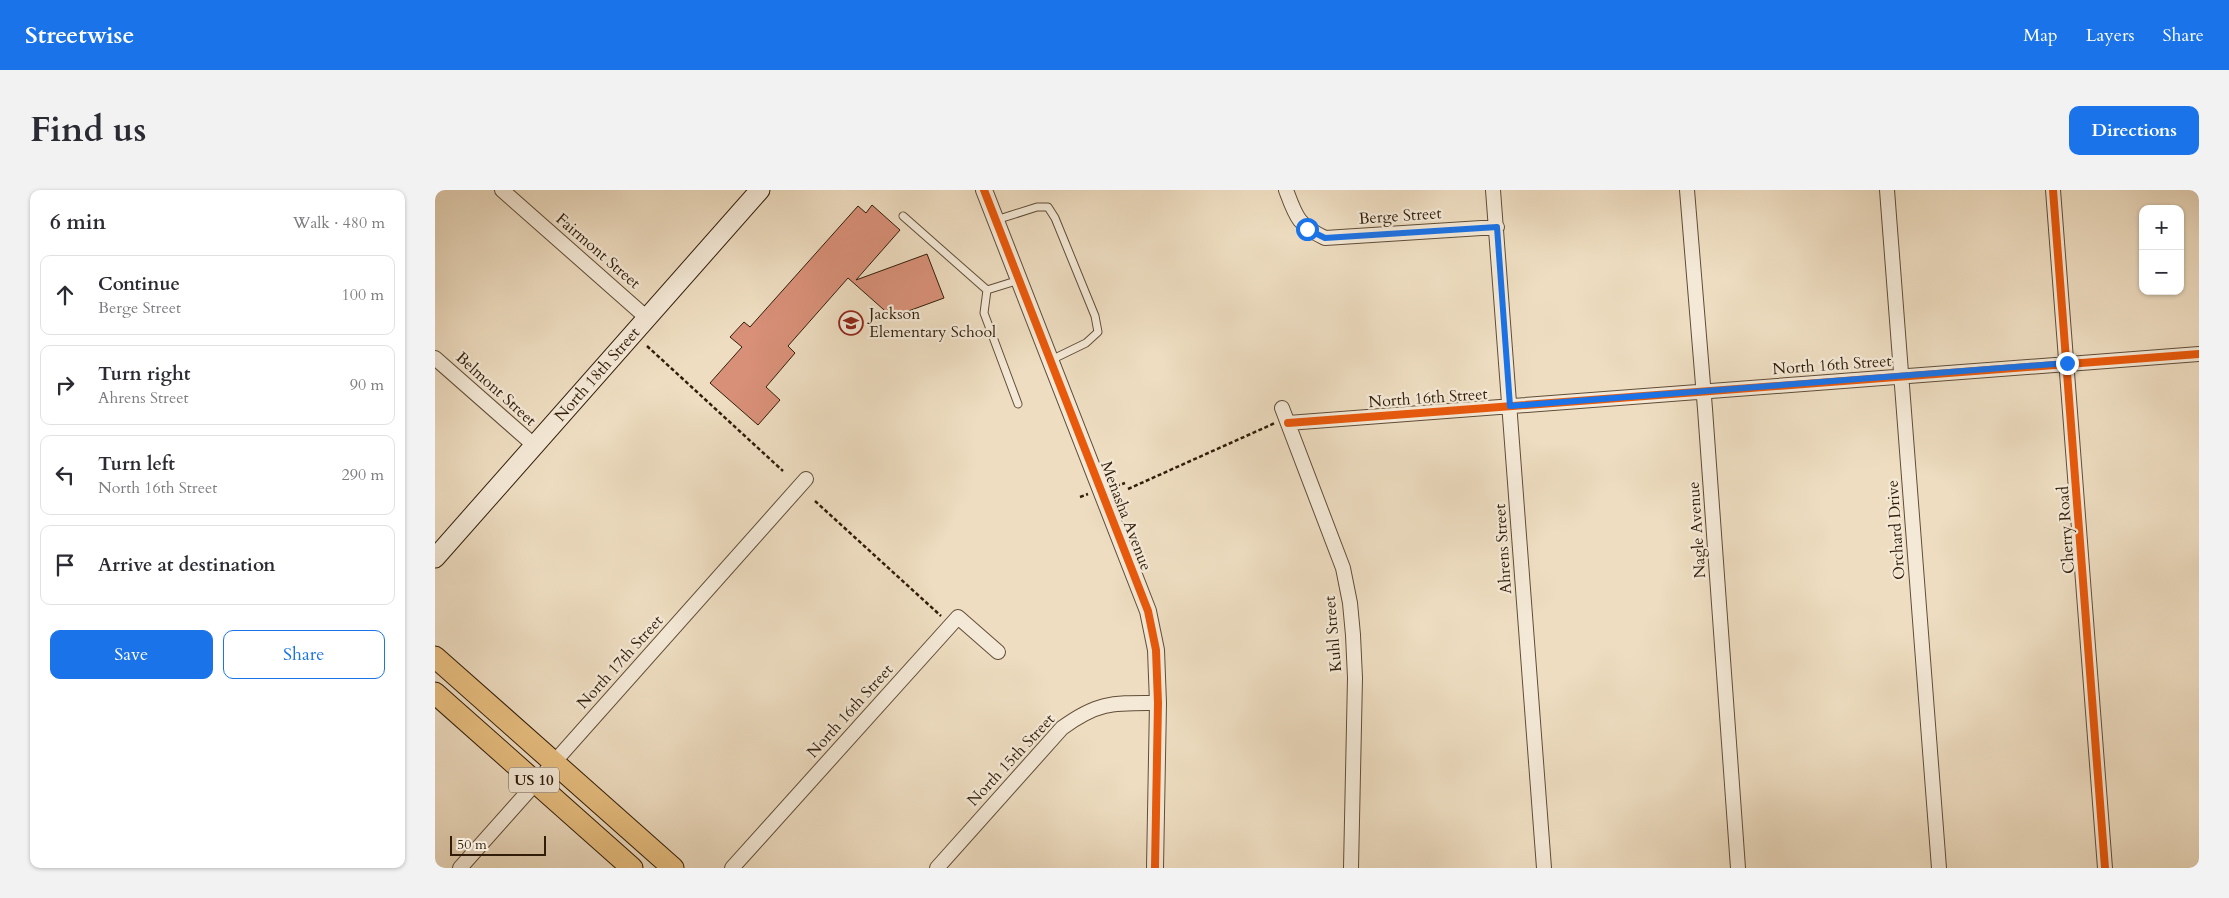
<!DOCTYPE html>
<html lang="en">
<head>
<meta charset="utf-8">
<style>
	body { margin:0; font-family:Cardo,serif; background:#f2f2f3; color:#2b2b33 }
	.controls { position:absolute; right:15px; top:15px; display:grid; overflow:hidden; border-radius:10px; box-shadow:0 1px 4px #0004 }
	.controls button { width:45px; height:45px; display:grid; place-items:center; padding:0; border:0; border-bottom:1px solid #e1e1e2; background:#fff; color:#2b2b33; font:25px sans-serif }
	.scale { position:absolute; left:15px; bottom:12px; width:96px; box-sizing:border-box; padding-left:5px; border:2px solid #311d09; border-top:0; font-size:14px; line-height:18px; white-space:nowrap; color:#311d09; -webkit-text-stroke:4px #f4e9d7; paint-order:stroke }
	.stop { position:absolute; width:15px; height:15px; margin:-11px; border:4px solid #1a73e8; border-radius:50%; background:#fff }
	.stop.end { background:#1a73e8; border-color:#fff; box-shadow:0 1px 5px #0008 }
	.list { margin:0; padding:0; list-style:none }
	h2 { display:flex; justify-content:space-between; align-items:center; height:65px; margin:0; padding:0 20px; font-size:21px }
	h2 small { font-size:16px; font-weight:400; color:#7c7c81 }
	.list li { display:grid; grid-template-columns:32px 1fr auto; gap:15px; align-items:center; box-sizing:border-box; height:80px; margin:0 10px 10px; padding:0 10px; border:1px solid #e1e1e2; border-radius:10px }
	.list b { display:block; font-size:19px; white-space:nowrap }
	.list p { margin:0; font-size:16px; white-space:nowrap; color:#7c7c81 }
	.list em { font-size:16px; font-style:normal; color:#7c7c81 }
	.actions { display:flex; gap:10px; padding:15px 20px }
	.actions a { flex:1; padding:11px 0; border:1px solid #1a73e8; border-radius:10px; text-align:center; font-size:18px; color:#1a73e8 }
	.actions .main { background:#1a73e8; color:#fff }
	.icon { flex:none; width:28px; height:28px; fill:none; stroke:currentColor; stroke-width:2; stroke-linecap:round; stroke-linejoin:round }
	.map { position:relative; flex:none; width:1764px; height:678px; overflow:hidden; border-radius:10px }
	header { display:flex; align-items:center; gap:30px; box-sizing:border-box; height:70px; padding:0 25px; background:#1a73e8; color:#fff }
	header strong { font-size:24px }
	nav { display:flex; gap:28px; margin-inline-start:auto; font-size:18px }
	.intro { display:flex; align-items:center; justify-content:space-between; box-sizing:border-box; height:120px; padding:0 30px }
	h1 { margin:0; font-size:35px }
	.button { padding:12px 22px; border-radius:10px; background:#1a73e8; color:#fff; font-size:18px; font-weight:700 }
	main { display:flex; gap:30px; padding:0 30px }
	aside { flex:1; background:#fff; border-radius:10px; box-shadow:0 1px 4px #0004 }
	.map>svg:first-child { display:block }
	.building { fill:#d89078; stroke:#311d09 }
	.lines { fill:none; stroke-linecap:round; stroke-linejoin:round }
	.service-casing { stroke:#604d37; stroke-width:9 }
	.minor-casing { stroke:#604d37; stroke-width:16 }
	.tertiary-casing { stroke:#604d37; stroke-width:18 }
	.secondary-casing { stroke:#311d09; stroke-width:21 }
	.primary-casing { stroke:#311d09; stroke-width:23 }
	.path { stroke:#311d09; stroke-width:2.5; stroke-dasharray:4 2.5; stroke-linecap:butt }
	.service { stroke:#f4e9d7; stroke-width:7 }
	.minor { stroke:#f4e9d7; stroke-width:14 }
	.tertiary { stroke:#f4e9d7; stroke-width:16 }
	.secondary { stroke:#f4e9d7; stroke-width:19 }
	.primary { stroke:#e7be80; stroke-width:21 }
	.cycleway-casing { stroke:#f4e9d7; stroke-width:11 }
	.cycleway { stroke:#e8590c; stroke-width:8 }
	.route { stroke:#1a73e8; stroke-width:6 }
	.labels { text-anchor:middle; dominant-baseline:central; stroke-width:4.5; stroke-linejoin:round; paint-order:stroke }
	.shield { fill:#f4e9d7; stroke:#6c5a47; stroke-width:1 }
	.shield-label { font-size:15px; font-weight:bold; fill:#311d09 }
	.street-label { font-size:16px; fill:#311d09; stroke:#f4e9d7 }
	.poi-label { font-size:16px; fill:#311d09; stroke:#f4e9d7; text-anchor:start }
</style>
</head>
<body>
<header>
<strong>Streetwise</strong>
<nav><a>Map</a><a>Layers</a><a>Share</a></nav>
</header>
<div class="intro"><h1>Find us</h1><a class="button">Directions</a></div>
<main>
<aside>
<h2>6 min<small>Walk · 480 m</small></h2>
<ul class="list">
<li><svg class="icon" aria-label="ahead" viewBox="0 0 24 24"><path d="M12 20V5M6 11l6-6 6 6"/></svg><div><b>Continue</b><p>Berge Street</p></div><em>100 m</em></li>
<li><svg class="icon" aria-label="right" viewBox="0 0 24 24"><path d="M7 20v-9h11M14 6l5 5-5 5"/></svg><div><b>Turn right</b><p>Ahrens Street</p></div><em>90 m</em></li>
<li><svg class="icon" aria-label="left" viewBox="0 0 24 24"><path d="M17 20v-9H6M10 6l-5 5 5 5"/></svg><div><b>Turn left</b><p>North 16th Street</p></div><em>290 m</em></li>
<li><svg class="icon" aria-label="arrive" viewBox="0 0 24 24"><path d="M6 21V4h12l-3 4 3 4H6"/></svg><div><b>Arrive at destination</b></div></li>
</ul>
<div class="actions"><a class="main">Save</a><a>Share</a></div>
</aside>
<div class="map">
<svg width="1764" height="678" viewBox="0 0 1764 678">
	<rect width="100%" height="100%" fill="#eeddc1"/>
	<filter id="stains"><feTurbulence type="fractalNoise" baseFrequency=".004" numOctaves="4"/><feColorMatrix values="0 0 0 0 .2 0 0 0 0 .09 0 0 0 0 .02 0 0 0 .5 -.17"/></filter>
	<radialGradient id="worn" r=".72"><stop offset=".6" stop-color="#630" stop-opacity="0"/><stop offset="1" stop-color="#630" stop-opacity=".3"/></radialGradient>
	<path class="building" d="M 437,15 L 465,40 L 421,90 L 492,64 L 509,108 L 457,127 L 413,88 L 353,156 L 360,163 L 331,197 L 345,210 L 323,235 L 275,193 L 307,157 L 295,147 L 309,132 L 315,137 L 423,16 L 431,23 Z"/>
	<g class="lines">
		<g class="service-casing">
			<path id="service" d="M 468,26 L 552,100
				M 561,30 L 602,17 L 613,17 L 620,28 L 660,126 L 663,142 L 651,153 L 616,170
				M 583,214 L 549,123 L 552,100 L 584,90"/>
		</g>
		<g class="minor-casing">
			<path id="minor" d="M 67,0 L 212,128
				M 851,0 C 861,27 863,35 890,48 L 1062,37
				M 1058,0 L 1109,678
				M 1252,0 L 1270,219 L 1303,678
				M 1452,0 L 1504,678
				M 1618,0 L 1670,678
				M 0,168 L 100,256
				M 847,218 L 908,378 L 915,413 L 918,445 L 920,488 L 916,678
				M 853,233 L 1764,164
				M 25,678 L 371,289
				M 297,678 L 523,427 L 563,462
				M 502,678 L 627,538 C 664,511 679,513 723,513"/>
		</g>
		<g class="tertiary-casing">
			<path id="tertiary" d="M 549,0 L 713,421 L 721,460 L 723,513 L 720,678"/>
		</g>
		<g class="secondary-casing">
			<g id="secondary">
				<path id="s1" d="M 0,368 L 325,0"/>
			</g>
		</g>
		<g class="primary-casing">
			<path id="primary" d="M 0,467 L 238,678
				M 0,503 L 197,678"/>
		</g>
		<path class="path" d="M 212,156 L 348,281
			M 681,296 L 690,293
			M 693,299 L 840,233
			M 645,307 L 653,304
			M 380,311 L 506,426"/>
		<use href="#service" class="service"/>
		<use href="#minor" class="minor"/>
		<use href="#tertiary" class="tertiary"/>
		<use href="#secondary" class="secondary"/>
		<use href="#primary" class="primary"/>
		<g class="cycleway-casing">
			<path id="cycleway" d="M 549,0 L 713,421 L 721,460 L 723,513 L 720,678
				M 1618,0 L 1670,678
				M 853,233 L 1764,164"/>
		</g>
		<use href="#cycleway" class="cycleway"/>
	</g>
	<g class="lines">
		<path class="route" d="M 872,39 L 890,48 L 1062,37 L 1075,216 L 1632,173"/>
	</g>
	<defs>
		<g id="school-ring" transform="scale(1.25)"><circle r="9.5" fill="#f4e9d7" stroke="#8f2418" stroke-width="1.5"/><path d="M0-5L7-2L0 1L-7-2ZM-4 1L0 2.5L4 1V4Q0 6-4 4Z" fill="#8f2418"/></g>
	</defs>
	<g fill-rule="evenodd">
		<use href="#school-ring" x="416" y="133"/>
	</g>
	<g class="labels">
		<rect class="shield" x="74" y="577.5" width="50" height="25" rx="4"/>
		<g class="shield-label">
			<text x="99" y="590">US 10</text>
		</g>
		<g class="street-label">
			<text transform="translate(965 26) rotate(-4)">Berge Street</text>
			<text transform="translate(163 61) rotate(41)">Fairmont Street</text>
			<text transform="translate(1397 175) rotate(-4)">North 16th Street</text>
			<text stroke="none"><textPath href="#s1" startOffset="245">North 18th Street</textPath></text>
			<text transform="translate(61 199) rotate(42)">Belmont Street</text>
			<text transform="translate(993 208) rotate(-4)">North 16th Street</text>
			<text transform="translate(691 326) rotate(69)">Menasha Avenue</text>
			<text transform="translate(1262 340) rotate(-94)">Nagle Avenue</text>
			<text transform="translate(1461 340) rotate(-94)">Orchard Drive</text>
			<text transform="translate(1631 340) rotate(-94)">Cherry Road</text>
			<text transform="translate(1068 359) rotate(-94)">Ahrens Street</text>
			<text transform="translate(898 444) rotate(-95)">Kuhl Street</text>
			<text transform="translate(185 472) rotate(-48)">North 17th Street</text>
			<text transform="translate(415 521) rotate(-48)">North 16th Street</text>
			<text transform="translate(576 570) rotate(-47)">North 15th Street</text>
		</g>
		<g class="poi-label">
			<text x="434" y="124">Jackson<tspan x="434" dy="18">Elementary School</tspan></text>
		</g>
	</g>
	<rect width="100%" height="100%" filter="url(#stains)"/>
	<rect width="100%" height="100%" fill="url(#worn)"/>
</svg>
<div class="controls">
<button>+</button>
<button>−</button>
</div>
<div class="scale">50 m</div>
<div class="stop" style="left:872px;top:39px"></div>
<div class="stop end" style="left:1632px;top:173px"></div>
</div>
</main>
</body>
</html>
